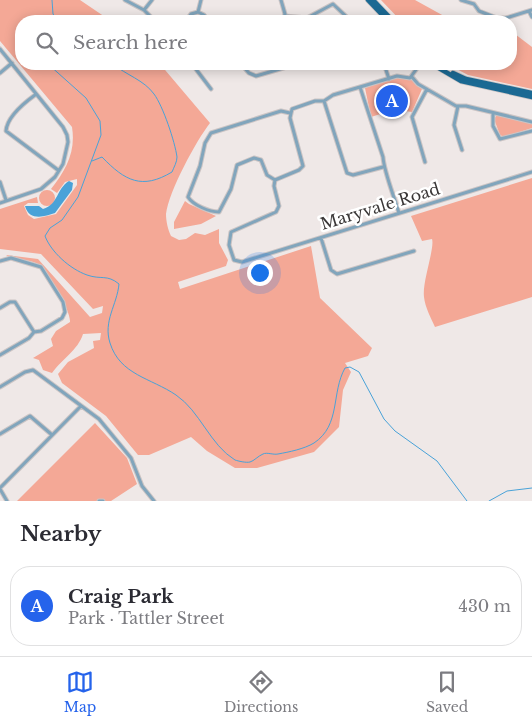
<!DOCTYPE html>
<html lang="en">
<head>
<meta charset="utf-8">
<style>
	body { margin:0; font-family:"Libre Baskerville",serif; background:#f2f2f3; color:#2b2b33 }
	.you { position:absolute; left:259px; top:272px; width:18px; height:18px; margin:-12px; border:4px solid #fff; border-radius:50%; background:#1a73e8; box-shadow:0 0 0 8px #1a73e833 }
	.badge { display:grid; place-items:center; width:32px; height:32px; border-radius:50%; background:#2563eb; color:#fff; font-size:16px; font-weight:700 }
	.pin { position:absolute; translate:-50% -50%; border:2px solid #fff; box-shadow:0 1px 5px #0006 }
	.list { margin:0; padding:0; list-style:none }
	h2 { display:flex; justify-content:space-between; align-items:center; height:65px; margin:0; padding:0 20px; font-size:21px }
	h2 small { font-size:16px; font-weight:400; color:#7c7c81 }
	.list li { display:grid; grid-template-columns:32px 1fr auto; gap:15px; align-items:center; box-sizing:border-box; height:80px; margin:0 10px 10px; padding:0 10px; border:1px solid #e1e1e2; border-radius:20px }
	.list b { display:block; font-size:19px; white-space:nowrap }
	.list p { margin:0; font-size:16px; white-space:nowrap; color:#7c7c81 }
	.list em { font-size:16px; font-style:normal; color:#7c7c81 }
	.icon { flex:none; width:28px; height:28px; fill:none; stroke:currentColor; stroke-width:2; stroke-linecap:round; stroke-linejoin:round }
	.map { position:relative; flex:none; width:532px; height:501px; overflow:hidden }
	.search { position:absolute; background:#fff; box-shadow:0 2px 12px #0003; left:15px; right:15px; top:15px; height:55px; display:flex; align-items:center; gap:12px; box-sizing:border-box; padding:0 18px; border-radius:20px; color:#7c7c81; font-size:19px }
	.sheet { height:155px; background:#fff }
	nav { display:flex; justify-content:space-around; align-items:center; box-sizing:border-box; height:70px; border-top:1px solid #e1e1e2; background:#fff; font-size:14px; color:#7c7c81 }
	nav a { display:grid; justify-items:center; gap:2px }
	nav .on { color:#2563eb }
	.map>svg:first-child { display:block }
	.green { fill:#f4a896 }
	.water { fill:#49a2d8 }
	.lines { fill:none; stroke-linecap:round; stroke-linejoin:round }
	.stream { stroke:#49a2d8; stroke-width:1 }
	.minor-casing { stroke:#cbc4c4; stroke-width:5 }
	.major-casing { stroke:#cbc4c4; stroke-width:6 }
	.minor { stroke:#81a5bc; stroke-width:3 }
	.major { stroke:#1b6993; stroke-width:4.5 }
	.labels { text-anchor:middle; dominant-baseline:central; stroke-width:5; stroke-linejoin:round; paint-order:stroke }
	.street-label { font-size:16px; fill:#393636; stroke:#fff }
</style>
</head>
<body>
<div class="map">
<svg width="532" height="501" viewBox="0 0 532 501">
	<rect width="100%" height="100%" fill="#efe8e7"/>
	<path class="green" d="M 0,0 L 80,0 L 111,21 L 21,21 L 21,64 L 160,64 L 210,123 C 196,141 169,191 166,214 C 166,221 168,230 171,236 L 179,240 L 186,239 L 195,233 L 205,235 L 219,229 L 219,243 L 228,260 L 226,266 L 178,282 L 180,289 L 311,246 L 320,298 L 372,348 L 368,356 L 345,363 L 351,372 L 343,390 L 339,427 L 314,452 L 257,468 L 235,468 L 207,451 L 191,437 L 149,455 L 138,455 L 106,416 L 62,383 L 58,374 L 68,362 L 94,348 L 93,341 L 100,340 L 101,333 L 83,334 C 78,350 62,359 52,373 L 43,370 L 39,360 L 33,358 L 53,346 L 51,339 L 56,331 L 70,322 C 71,311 48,270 38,264 C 28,258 14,262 6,255 L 38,259 L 90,317 L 102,313 L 103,306 L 93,309 L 41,254 L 0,249 L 0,209 L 37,197 L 38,203 L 28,203 L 24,206 L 28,215 L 34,219 L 56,214 L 77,185 L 77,179 L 65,182 L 57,193 L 51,189 C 66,170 76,152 72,127 L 0,41 Z
		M 381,0 L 415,0 L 453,21 L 401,21 Z
		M 511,31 L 532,47 L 532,89 L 468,75 L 447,64 L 511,64 Z
		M 400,76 L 411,79 L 422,89 L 412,112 L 405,111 L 402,107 L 371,117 L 365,88 Z
		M 497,115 L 532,122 L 532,128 L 504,137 L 500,135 L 494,119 Z
		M 532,178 L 532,297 L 435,327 C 431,318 425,307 424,297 C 422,282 435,248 432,239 L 422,241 L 411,216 Z
		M39 198a8 8 0 1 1 16 0a8 8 0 1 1-16 0Z
		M 185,201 L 189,204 L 216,216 L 201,224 L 174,229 L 174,222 Z
		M 95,423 L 127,458 L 137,484 L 111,501 L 17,501 Z"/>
	<path class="water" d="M 69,181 L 73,183 L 72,190 L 55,213 C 44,217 29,221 25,206 L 39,206 L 43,209 C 59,204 56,189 69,181 Z"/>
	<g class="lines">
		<path class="stream" d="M 52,0 L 53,14 L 58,21
			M 19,40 L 21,42
			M 48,64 L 86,98 L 100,121 L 101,135 L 78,197 L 62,220 L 50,228 L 45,236 C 51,252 70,269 87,275 C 101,280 107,274 119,284 C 117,305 103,321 110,343 C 120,375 151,378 176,395 C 200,411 210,445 235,460 C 238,461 246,463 250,462 C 254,461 258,456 263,454 C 267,452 273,455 278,454 C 289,452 304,449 314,443 C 341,425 331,393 345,368 L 350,367 L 359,372 L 384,419 L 395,431 L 437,461 L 467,501
			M 92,161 L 102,157 C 125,181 142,190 172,172 C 174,167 177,162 177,157 C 175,142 163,106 154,94 C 144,80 126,75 113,64
			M 489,501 L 507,491 L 532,488"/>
		<g class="minor-casing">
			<path id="minor" d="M 125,0 L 144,10 L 155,21
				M 281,0 L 285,14 L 283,21
				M 461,0 L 474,4 L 479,11 L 497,18 L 506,18 L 532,10
				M 144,10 L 152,0
				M 529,11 L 532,17
				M 198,12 L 201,0
				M 285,16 L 307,18 L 333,4 L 351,21
				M 186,21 L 191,14 L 198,12 L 204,15 L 209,21
				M 0,49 L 63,127 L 67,135 L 68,142 L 63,164 L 55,177 L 41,189 L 0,203
				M 192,64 L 211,89
				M 241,64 L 249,73 L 256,76 L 297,64
				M 384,64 L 389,79
				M 420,64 L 410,78 L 397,76 L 333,95 L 324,101 L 315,101 L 292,109 L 290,118 L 303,166 L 299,170 L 275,180 L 274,186 L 279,206 L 276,212 L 231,232 L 229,245 L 234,260 L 242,262 L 532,172
				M 0,73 L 12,63
				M 412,77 L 418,84 L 456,106 L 466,106 L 532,122
				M 360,87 L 383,157 C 384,172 394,196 399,213
				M 35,95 C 24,103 7,117 6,131 L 58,170
				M 324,101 L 347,173 L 353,175 L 383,167
				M 458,106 L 454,125 L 462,150
				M 493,113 L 493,126 L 500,139 L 532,131
				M 425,162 L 412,117 L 427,89
				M 275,180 L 267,175 L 261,160 L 254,158 L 237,165 L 231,189 L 219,212 C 209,212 193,205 188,197 L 200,166 L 205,143 L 211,133 L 281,111 L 290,113
				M 0,182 L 6,200
				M 321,238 L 331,270 L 337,274 L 414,251
				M 0,261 L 11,258 L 41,267 L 63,302 L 65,312 L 62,318 L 41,331 L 34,332 L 29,338 L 0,355
				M 0,308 L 10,302 L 15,302 L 34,332
				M 0,387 L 25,372 L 33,370 L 99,419 L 131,458 L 142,486 L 154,501
				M 0,434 L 30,416 L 51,434
				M 0,488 L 80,407
				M 0,489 L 7,501
				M 99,501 L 103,501"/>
		</g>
		<g class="major-casing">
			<path id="major" d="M 368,0 L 388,21
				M 373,0 L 393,21
				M 432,64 L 461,81 L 532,97
				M 453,73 L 466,79 L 532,93"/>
		</g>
		<use href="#minor" class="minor"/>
		<use href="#major" class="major"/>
	</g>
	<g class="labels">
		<g class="street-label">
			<text transform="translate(380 206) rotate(-17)">Maryvale Road</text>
		</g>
	</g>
</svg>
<div class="you"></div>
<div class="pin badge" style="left:392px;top:101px">A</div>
<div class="search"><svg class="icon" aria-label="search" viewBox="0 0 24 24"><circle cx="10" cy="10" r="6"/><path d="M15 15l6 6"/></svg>Search here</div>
</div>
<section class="sheet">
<h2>Nearby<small></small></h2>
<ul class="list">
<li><span class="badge">A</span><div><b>Craig Park</b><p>Park · Tattler Street</p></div><em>430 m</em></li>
</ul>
</section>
<nav>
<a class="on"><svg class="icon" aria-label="map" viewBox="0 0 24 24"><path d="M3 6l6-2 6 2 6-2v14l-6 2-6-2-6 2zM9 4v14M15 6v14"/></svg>Map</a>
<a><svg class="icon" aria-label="directions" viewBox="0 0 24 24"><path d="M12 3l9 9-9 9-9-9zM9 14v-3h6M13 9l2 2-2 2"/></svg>Directions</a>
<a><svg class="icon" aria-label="saved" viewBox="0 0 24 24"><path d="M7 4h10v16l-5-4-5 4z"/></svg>Saved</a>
</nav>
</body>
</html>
